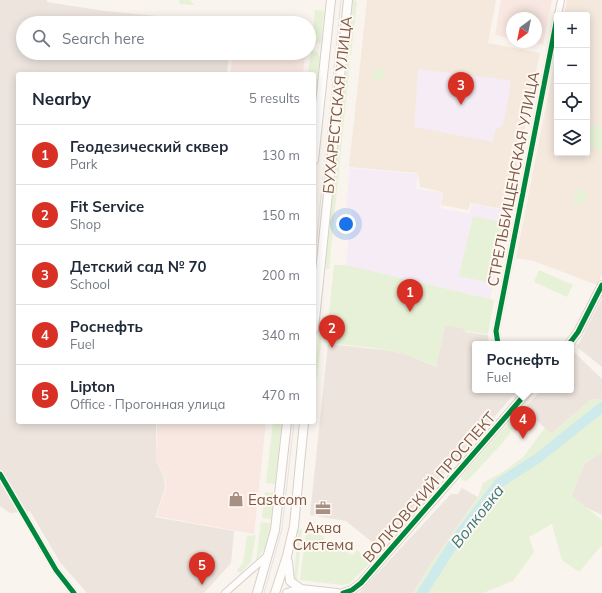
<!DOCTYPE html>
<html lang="en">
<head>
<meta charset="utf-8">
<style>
	body { margin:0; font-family:Mulish,sans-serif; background:#f6f6f7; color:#1f2937 }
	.controls { position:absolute; right:12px; top:12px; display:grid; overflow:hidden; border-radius:4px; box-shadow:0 2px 10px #0003 }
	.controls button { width:36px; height:36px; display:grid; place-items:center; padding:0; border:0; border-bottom:1px solid #e0e1e3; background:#fff; color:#1f2937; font:20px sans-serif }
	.compass { position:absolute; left:506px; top:12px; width:36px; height:36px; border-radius:50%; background:#fff; box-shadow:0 2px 10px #0003; rotate:213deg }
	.you { position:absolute; left:346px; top:224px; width:14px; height:14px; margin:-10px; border:3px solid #fff; border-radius:50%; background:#1a73e8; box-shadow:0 0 0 6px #1a73e833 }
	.badge { display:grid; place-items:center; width:26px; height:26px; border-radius:50%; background:#d93025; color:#fff; font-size:13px; font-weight:700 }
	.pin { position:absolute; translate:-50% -33px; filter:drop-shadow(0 1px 2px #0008) }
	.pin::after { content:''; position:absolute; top:21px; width:14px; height:12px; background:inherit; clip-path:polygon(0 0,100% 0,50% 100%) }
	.popup { position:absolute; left:472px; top:341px; width:102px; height:52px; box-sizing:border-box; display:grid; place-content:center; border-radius:4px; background:#fff; filter:drop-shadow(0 1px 3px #0005); font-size:13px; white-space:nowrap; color:#747a83 }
	.popup b { font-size:15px; color:#1f2937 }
	.popup::after { content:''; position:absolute; left:50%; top:100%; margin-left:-8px; border:8px solid transparent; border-top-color:#fff }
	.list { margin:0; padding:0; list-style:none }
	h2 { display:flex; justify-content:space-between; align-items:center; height:52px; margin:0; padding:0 16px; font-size:17px }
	h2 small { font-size:13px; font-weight:400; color:#747a83 }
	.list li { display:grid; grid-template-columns:26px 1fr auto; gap:12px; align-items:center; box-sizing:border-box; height:60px; padding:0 16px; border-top:1px solid #e0e1e3 }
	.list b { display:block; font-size:15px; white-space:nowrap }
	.list p { margin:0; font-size:13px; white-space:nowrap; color:#747a83 }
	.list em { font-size:13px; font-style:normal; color:#747a83 }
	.icon { flex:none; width:22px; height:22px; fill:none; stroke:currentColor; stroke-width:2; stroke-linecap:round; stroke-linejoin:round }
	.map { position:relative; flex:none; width:602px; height:593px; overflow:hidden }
	.search { position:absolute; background:#fff; box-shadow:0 2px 10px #0003; left:16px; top:16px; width:300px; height:44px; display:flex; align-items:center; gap:10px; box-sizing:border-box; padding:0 14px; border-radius:22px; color:#747a83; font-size:15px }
	.panel { position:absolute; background:#fff; box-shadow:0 2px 10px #0003; left:16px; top:72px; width:300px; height:352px; border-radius:4px }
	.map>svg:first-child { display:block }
	.residential { fill:#f5e9de }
	.commercial { fill:#f9e8e1 }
	.industrial { fill:#ede4de }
	.education { fill:#f5ecf5 }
	.green { fill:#e7f1d7 }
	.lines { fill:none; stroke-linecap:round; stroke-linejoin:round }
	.river { stroke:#ceeaeb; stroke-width:10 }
	.street-casing { stroke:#d8cfca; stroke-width:8 }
	.secondary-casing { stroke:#d9cfc9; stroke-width:10 }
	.street { stroke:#fefdfc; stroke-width:6 }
	.secondary { stroke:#fefdfc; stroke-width:8 }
	.tram { stroke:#e5e3e6; stroke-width:1 }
	.cycleway-casing { stroke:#fff8f0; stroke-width:8 }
	.cycleway { stroke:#00873e; stroke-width:5 }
	.labels { text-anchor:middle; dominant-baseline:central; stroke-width:4; stroke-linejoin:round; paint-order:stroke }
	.street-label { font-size:15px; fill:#7b5849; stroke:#fff8f0 }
	.poi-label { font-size:15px; fill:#7b5849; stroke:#fff8f0; text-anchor:start }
	.water-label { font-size:16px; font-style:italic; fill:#3b7a81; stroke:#fff8f0 }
</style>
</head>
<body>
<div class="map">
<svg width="602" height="593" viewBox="0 0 602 593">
	<rect width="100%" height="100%" fill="#f9f4ee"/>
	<path class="residential" d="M 367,0 L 496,0 L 488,43 L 540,53 L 508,210 L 470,203 L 468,210 L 441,205 L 443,192 L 420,187 L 418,173 L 349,167 Z
		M 567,0 L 602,0 L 602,274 L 597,285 L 534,261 L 516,258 L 557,49 L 557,153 L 587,153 L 587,15 L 564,15 Z"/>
	<path class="commercial" d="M 501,0 L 552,0 L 543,45 L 530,42 L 536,42 L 536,18 L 512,18 L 512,39 L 495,35 Z
		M 233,53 L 305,53 L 303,74 L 230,74 Z
		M 157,422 L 266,422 L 254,534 L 156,516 L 166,488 L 165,477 L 156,459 Z"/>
	<path class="industrial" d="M 0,0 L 47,0 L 47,2 L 105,11 L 230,23 L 23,23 L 23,53 L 229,53 L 227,74 L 18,74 L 18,422 L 156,422 L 156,460 L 164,477 L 165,488 L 155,517 L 234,531 L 231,563 L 204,593 L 87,593 L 60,562 L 30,511 L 10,513 L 0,506 Z
		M 602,298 L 602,367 L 577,347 Z
		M 445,325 L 466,329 L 465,332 L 488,335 L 489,344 L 475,344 L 475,390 L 517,391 L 381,545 L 378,547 L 346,521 L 310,515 L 328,344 L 384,350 L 406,354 L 436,367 Z
		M 574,352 L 602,379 L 602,399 L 590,400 L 551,434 L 529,413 L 527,406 L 541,390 L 571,390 L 571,355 Z
		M 602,452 L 602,515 L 558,494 L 585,463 Z
		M 462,488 L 478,497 L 430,565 L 413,593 L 359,593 L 451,494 L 458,494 Z"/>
	<path class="education" d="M 418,69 L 509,80 L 511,85 L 503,125 L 496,129 L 493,142 L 414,127 Z
		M 350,168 L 418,174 L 416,189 L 442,192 L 440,208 L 470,214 L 472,204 L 509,211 L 490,299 L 346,265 L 352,209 L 346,208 Z"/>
	<path class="green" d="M 179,0 L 190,0 L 195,5 L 180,4 Z
		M 353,0 L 357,1 L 351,55 L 348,55 Z
		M 315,10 L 324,11 L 321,43 L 312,44 Z
		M 311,50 L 317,52 L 320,57 L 314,107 L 314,74 L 308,74 Z
		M 347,61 L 350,61 L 329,269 L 325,269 Z
		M 382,68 L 386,72 L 384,78 L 378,80 L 372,78 L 374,71 Z
		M 587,123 L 602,128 L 602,151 L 587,146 Z
		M 576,189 L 587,190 L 587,194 L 582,205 L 574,203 Z
		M 473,216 L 505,223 L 491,283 L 459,276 Z
		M 334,265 L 346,265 L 494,300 L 488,334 L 465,331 L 466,329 L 445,325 L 436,367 C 402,348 364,347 326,343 Z
		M 539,270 L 573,285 L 567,297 L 534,282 Z
		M 319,326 L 323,326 L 317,378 L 314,377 Z
		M 602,399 L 602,452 L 585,463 L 572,496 L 602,520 L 602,545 L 579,572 L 562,560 L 552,524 L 529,537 L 534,552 L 513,581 L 483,593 L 413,593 L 430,565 L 478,497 L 483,483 L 506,470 L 524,456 L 545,428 L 551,434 L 590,400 Z
		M 273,422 L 282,422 L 275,484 L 266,483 Z
		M 509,422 L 512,428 L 508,437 L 506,436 L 506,439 L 469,479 L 465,481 L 462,480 L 461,477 Z
		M 265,492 L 274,493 L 272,519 L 262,518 Z
		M 261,522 L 271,523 L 265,548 L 256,561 Z
		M 302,529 L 297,580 L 294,579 L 298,530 Z
		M 306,533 L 324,536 L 324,542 L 353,555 L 357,550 L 371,562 L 349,584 L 342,585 L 300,580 Z
		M 256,535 L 251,562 L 240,573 L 237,570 L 243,563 L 247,536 Z"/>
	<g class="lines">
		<path class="river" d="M 422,593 L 459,535 L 498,484 L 538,458 L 602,407"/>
		<g class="street-casing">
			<path id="street" d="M 558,15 L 561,0
				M 498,344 L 496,331 L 557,18
				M 0,474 L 56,570 L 74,593
				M 225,593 L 268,555"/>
		</g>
		<g class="secondary-casing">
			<path id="secondary" d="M 314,160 L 331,0
				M 314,329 L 348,0
				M 569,344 L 578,332 L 602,285
				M 288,562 L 290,581 L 301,589
				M 257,593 L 275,530 L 287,422
				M 275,593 L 287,556 L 294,526 L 304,422
				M 287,593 L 301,589 L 337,593
				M 343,593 L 352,590 L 361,583 L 529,390"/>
		</g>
		<use href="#street" class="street"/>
		<use href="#secondary" class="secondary"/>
		<path class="tram" d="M 314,265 L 341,0
			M 264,593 L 282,529 L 294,422"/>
		<g class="cycleway-casing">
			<path id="cycleway" d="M 498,344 L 496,331 L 557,18
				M 569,344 L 578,332 L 602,285
				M 0,474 L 56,570 L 74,593
				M 343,593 L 352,590 L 361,583 L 529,390"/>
		</g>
		<use href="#cycleway" class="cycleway"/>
	</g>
	<defs>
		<g id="shop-bare" transform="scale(1.2)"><path d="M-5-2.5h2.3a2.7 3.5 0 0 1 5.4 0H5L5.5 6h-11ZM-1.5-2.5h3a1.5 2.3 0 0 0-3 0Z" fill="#a78f83" stroke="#fff8f0" stroke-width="2.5" paint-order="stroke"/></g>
		<g id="office-bare" transform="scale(1.2)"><path d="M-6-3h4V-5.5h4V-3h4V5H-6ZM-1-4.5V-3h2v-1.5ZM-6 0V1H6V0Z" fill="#a78f83" stroke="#fff8f0" stroke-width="2.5" paint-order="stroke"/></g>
	</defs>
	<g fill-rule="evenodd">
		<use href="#shop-bare" x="236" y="499"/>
		<use href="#office-bare" x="323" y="508"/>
	</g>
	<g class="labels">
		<g class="street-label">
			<text transform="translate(337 105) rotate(-84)">БУХАРЕСТСКАЯ УЛИЦА</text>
			<text transform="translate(513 179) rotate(-79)">СТРЕЛЬБИЩЕНСКАЯ УЛИЦА</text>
			<text transform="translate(429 487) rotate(-49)">ВОЛКОВСКИЙ ПРОСПЕКТ</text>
		</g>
		<g class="poi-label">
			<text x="248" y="499">Eastcom</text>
			<text x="323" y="527" text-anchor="middle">Аква<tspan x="323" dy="17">Система</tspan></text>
		</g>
		<g class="water-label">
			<text transform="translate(477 516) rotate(-52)">Волковка</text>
		</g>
	</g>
</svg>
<div class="controls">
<button>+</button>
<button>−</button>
<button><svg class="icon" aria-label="locate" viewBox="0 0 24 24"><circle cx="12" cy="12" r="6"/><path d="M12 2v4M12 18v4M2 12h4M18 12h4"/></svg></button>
<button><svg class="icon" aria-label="layers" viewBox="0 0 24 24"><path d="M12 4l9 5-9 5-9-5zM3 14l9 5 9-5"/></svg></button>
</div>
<svg class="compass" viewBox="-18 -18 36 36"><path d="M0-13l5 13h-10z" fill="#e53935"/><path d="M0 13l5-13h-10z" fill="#747a83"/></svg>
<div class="you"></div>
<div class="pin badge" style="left:410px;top:312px">1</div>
<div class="pin badge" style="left:332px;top:348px">2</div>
<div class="pin badge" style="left:461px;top:105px">3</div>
<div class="pin badge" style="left:523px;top:439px">4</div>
<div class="popup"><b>Роснефть</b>Fuel</div>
<div class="pin badge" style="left:202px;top:585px">5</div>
<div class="search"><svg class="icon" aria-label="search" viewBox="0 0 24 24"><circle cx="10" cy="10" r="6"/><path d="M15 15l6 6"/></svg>Search here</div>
<section class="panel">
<h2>Nearby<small>5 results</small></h2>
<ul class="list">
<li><span class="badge">1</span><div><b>Геодезический сквер</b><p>Park</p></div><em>130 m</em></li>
<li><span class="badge">2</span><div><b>Fit Service</b><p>Shop</p></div><em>150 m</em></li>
<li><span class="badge">3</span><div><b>Детский сад № 70</b><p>School</p></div><em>200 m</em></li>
<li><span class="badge">4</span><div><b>Роснефть</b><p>Fuel</p></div><em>340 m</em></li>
<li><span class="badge">5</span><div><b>Lipton</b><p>Office · Прогонная улица</p></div><em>470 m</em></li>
</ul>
</section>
</div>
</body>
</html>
